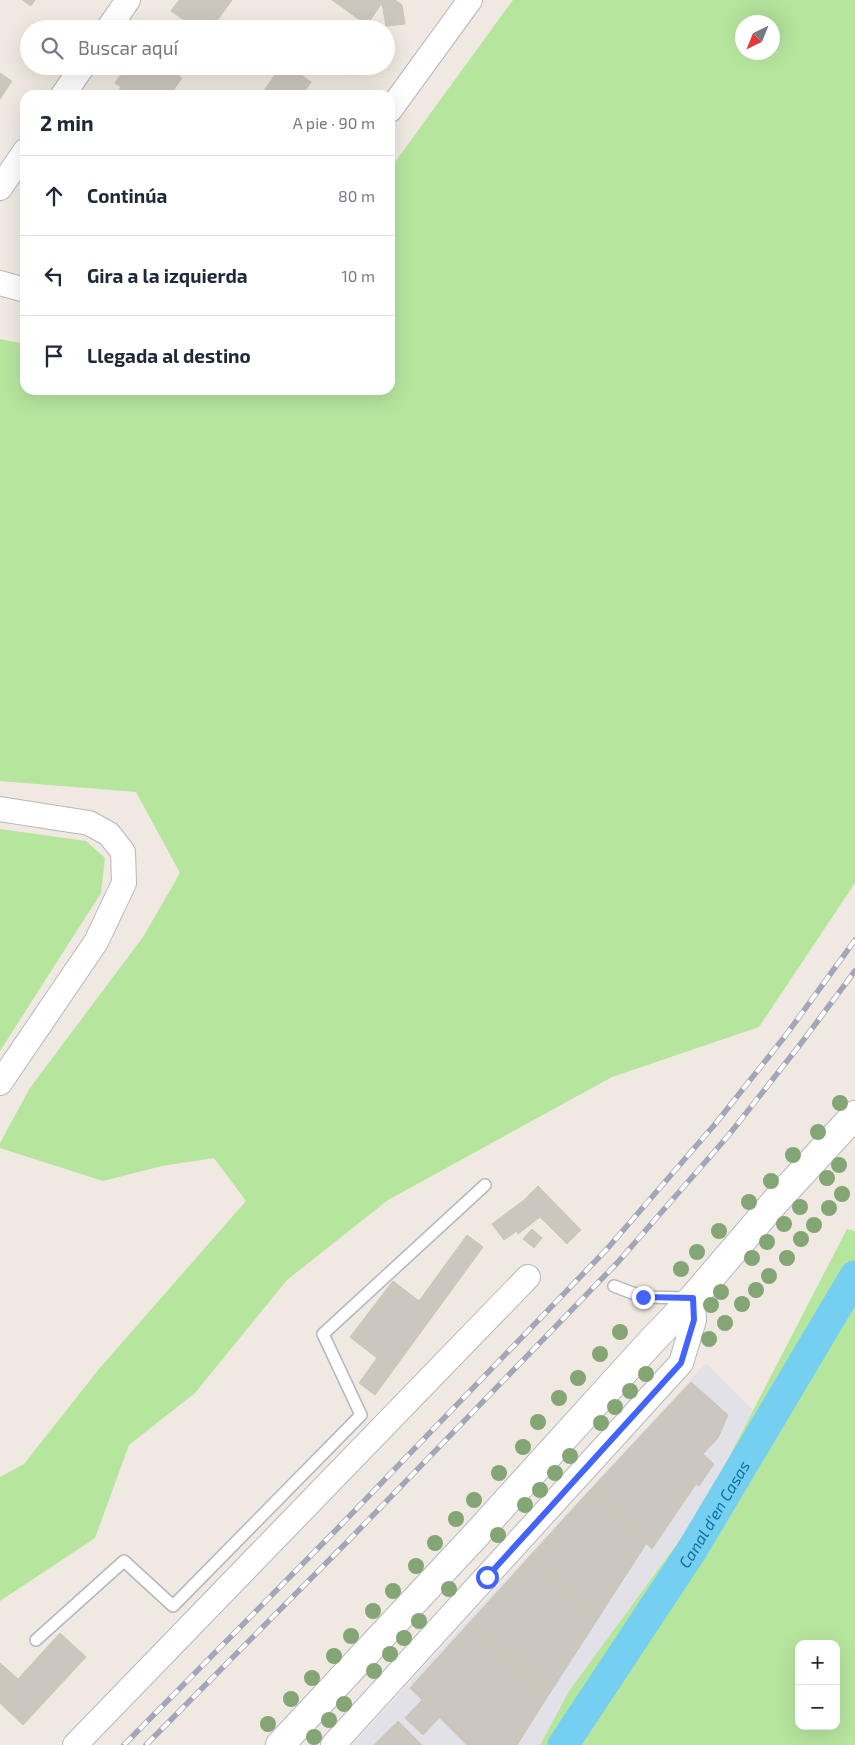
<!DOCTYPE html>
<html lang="es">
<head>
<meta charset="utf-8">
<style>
	body { margin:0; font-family:"Exo 2",sans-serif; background:#f6f6f7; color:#1f2937 }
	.controls { position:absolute; right:15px; bottom:15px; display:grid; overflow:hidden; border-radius:10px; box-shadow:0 5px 20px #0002 }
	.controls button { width:45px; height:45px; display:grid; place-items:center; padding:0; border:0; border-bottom:1px solid #e0e1e3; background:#fff; color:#1f2937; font:25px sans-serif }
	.compass { position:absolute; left:735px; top:15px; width:45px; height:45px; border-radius:50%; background:#fff; box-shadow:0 5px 20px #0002; rotate:223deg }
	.stop { position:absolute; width:15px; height:15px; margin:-11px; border:4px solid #4264fb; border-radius:50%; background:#fff }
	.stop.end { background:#4264fb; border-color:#fff; box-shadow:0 1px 5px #0008 }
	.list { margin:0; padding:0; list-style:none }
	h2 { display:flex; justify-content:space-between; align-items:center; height:65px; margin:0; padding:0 20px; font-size:21px }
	h2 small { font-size:16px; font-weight:400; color:#747a83 }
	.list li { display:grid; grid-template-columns:32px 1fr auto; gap:15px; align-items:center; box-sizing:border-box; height:80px; padding:0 20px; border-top:1px solid #e0e1e3 }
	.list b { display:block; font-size:19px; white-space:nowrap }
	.list em { font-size:16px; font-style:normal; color:#747a83 }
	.icon { flex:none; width:28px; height:28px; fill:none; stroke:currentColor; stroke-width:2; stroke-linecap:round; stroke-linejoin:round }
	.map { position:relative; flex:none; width:855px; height:1745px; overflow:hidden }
	.search { position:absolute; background:#fff; box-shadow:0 5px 20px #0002; left:20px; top:20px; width:375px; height:55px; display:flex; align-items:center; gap:12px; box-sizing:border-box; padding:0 18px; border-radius:28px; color:#747a83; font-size:19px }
	.panel { position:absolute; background:#fff; box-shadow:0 5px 20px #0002; left:20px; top:90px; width:375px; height:305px; border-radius:15px }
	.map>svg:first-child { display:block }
	.industrial { fill:#e3e1e8 }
	.green { fill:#b6e59e; fill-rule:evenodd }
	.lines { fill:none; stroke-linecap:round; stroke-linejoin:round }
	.canal { stroke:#75cff0; stroke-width:31 }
	.building { fill:#cbc7bf; stroke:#cbc5ba }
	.lane-casing { stroke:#b4b7c1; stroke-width:14 }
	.street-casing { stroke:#b4b7c1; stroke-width:26 }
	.secondary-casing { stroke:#b4b7c1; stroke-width:30 }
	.lane { stroke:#fff; stroke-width:11 }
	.street { stroke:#fff; stroke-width:24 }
	.secondary { stroke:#fff; stroke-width:28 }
	.rail-casing { stroke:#a3a6b8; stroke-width:5.5 }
	.rail { stroke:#fff; stroke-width:4; stroke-dasharray:11; stroke-linecap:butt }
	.tree { fill:#84a574 }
	.route { stroke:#4264fb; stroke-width:6 }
	.labels { text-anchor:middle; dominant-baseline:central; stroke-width:5; stroke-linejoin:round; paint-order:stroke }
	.water-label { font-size:16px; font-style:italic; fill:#0d6fa3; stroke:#fff }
</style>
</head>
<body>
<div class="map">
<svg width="855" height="1745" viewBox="0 0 855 1745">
	<rect width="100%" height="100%" fill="#efe9e1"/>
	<path class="industrial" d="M 706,1363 L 753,1410 L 701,1511 L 569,1691 L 540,1745 L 352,1745 Z"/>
	<path class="green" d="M 513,0 L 855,0 L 855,883 L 759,1027 L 612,1077 L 388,1200 L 287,1280 L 195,1393 L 129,1445 L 95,1538 L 0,1601 L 0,1477 L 24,1464 L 99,1369 L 246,1201 L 214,1158 L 162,1166 L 103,1181 L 0,1148 L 0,1143 L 30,1088 L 143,937 L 180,873 L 136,792 L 0,781 L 0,339 L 25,344 L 25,390 L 390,390 L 390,169 ZM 742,22 L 772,22 L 772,52 L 742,52 Z
		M 0,829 L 86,841 L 105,858 L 101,893 L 0,1051 Z
		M 847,1229 L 855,1231 L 855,1745 L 540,1745 L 569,1691 L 701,1511 ZM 799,1644 L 836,1644 L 836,1726 L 799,1726 Z"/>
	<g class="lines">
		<path class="canal" id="s1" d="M 563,1745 L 692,1550 L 855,1276"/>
	</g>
	<path class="building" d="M 22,0 L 35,0 L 31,6 Z
		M 179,0 L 232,0 L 216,22 L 213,19 L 206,29 L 197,29 L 171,11 Z
		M 332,0 L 395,0 L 402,5 L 405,24 L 386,26 L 382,3 L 367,25 Z
		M 127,66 L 165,66 L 182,78 L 170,95 L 115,95 L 121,87 L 115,83 Z
		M 281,66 L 289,66 L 311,82 L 302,95 L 261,95 Z
		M 0,73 L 12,81 L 0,99 Z
		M 538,1186 L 581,1230 L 567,1244 L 540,1217 L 518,1234 L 517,1231 L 504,1240 L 492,1224 L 524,1200 Z
		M 532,1229 L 542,1238 L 534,1248 L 523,1239 Z
		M 467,1235 L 483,1247 L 375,1395 L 359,1383 L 377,1358 L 350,1337 L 393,1281 L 419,1301 Z
		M 691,1382 L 728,1415 L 718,1438 L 703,1454 L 714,1464 L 699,1486 L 696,1484 L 652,1549 L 591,1489 Z
		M 591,1489 L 646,1544 L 597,1620 L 530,1556 Z
		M 530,1556 L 597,1620 L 548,1696 L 470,1622 Z
		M 470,1622 L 548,1696 L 517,1745 L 467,1745 L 410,1688 Z
		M 60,1633 L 86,1657 L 23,1725 L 0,1703 L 0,1663 L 18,1679 Z
		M 422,1700 L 439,1718 L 423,1735 L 405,1718 Z
		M 398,1721 L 422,1745 L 374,1745 Z"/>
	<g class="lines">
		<g class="lane-casing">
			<path id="lane" d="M 614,1286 L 643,1297 L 689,1298
				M 36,1640 L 124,1561 L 173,1606 L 361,1415 L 323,1334 L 485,1185"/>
		</g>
		<g class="street-casing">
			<path id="street" d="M 108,29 L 128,0
				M 63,95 L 83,66
				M 390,110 L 470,0
				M 0,188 L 25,151
				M 0,283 L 25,290
				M 0,809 L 89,823 L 109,834 L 123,852 L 124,883 L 96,942 L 0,1083
				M 75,1745 L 528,1277
				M 333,1745 L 681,1363 L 694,1320 L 693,1298"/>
		</g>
		<g class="secondary-casing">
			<path id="secondary" d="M 280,1745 L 476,1535 L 649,1344 L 693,1298 L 775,1202 L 855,1115"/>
		</g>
		<use href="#lane" class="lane"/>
		<use href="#street" class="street"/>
		<use href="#secondary" class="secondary"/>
		<g class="rail-casing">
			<path id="rail" d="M 124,1745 L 339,1527 L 607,1249 L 716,1123 L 786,1035 L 855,940
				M 146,1745 L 350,1539 L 618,1262 L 728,1136 L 799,1046 L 855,971"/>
		</g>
		<use href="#rail" class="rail"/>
	</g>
	<g class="tree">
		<circle cx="840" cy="1103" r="8"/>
		<circle cx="818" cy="1132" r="8"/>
		<circle cx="793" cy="1155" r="8"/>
		<circle cx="839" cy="1165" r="8"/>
		<circle cx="827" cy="1178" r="8"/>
		<circle cx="771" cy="1181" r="8"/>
		<circle cx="842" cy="1194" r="8"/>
		<circle cx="749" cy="1202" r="8"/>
		<circle cx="800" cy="1207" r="8"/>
		<circle cx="829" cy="1208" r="8"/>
		<circle cx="784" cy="1224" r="8"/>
		<circle cx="814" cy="1225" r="8"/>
		<circle cx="719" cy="1231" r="8"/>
		<circle cx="801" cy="1239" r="8"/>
		<circle cx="767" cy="1242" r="8"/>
		<circle cx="697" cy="1252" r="8"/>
		<circle cx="752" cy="1258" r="8"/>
		<circle cx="787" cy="1258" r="8"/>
		<circle cx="681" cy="1269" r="8"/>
		<circle cx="769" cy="1276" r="8"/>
		<circle cx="756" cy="1290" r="8"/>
		<circle cx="721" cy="1292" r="8"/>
		<circle cx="742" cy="1304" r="8"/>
		<circle cx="711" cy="1305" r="8"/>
		<circle cx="725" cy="1323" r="8"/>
		<circle cx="620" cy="1332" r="8"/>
		<circle cx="709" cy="1339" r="8"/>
		<circle cx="600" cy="1354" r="8"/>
		<circle cx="646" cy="1374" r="8"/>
		<circle cx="578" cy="1378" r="8"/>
		<circle cx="630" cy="1391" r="8"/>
		<circle cx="559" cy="1398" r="8"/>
		<circle cx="615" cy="1407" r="8"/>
		<circle cx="538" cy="1422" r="8"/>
		<circle cx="601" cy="1423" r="8"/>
		<circle cx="523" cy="1447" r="8"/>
		<circle cx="570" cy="1456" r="8"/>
		<circle cx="499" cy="1473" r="8"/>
		<circle cx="555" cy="1473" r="8"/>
		<circle cx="540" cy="1490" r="8"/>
		<circle cx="474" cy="1500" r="8"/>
		<circle cx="525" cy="1505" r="8"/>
		<circle cx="456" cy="1519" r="8"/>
		<circle cx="498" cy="1535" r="8"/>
		<circle cx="435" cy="1543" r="8"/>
		<circle cx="416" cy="1566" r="8"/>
		<circle cx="449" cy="1589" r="8"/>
		<circle cx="393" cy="1591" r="8"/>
		<circle cx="373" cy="1611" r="8"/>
		<circle cx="419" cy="1621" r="8"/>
		<circle cx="351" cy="1636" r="8"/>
		<circle cx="404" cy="1638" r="8"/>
		<circle cx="390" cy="1654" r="8"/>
		<circle cx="334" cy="1656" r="8"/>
		<circle cx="374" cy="1671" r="8"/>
		<circle cx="312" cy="1678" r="8"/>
		<circle cx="291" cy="1699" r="8"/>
		<circle cx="344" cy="1704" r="8"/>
		<circle cx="329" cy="1720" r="8"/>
		<circle cx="268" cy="1724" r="8"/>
		<circle cx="314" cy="1737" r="8"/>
	</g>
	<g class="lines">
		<path class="route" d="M 487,1577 L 681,1363 L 694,1320 L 693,1298 L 643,1297"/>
	</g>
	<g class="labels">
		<g class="water-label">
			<text stroke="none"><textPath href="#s1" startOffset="276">Canal d'en Casas</textPath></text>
		</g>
	</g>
</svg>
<div class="controls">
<button>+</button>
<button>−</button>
</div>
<svg class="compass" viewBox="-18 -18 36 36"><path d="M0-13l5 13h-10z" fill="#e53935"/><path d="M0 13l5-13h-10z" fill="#747a83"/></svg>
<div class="stop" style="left:487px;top:1577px"></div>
<div class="stop end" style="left:643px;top:1297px"></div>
<div class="search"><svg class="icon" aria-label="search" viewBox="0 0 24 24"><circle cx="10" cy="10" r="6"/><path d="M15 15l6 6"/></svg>Buscar aquí</div>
<section class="panel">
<h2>2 min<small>A pie · 90 m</small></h2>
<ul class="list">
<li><svg class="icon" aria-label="ahead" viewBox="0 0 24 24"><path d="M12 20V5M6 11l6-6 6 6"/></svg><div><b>Continúa</b></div><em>80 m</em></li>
<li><svg class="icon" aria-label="left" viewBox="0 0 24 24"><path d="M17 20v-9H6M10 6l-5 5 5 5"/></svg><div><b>Gira a la izquierda</b></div><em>10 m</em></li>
<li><svg class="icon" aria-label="arrive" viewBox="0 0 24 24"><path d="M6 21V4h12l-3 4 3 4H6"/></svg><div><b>Llegada al destino</b></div></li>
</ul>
</section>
</div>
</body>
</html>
